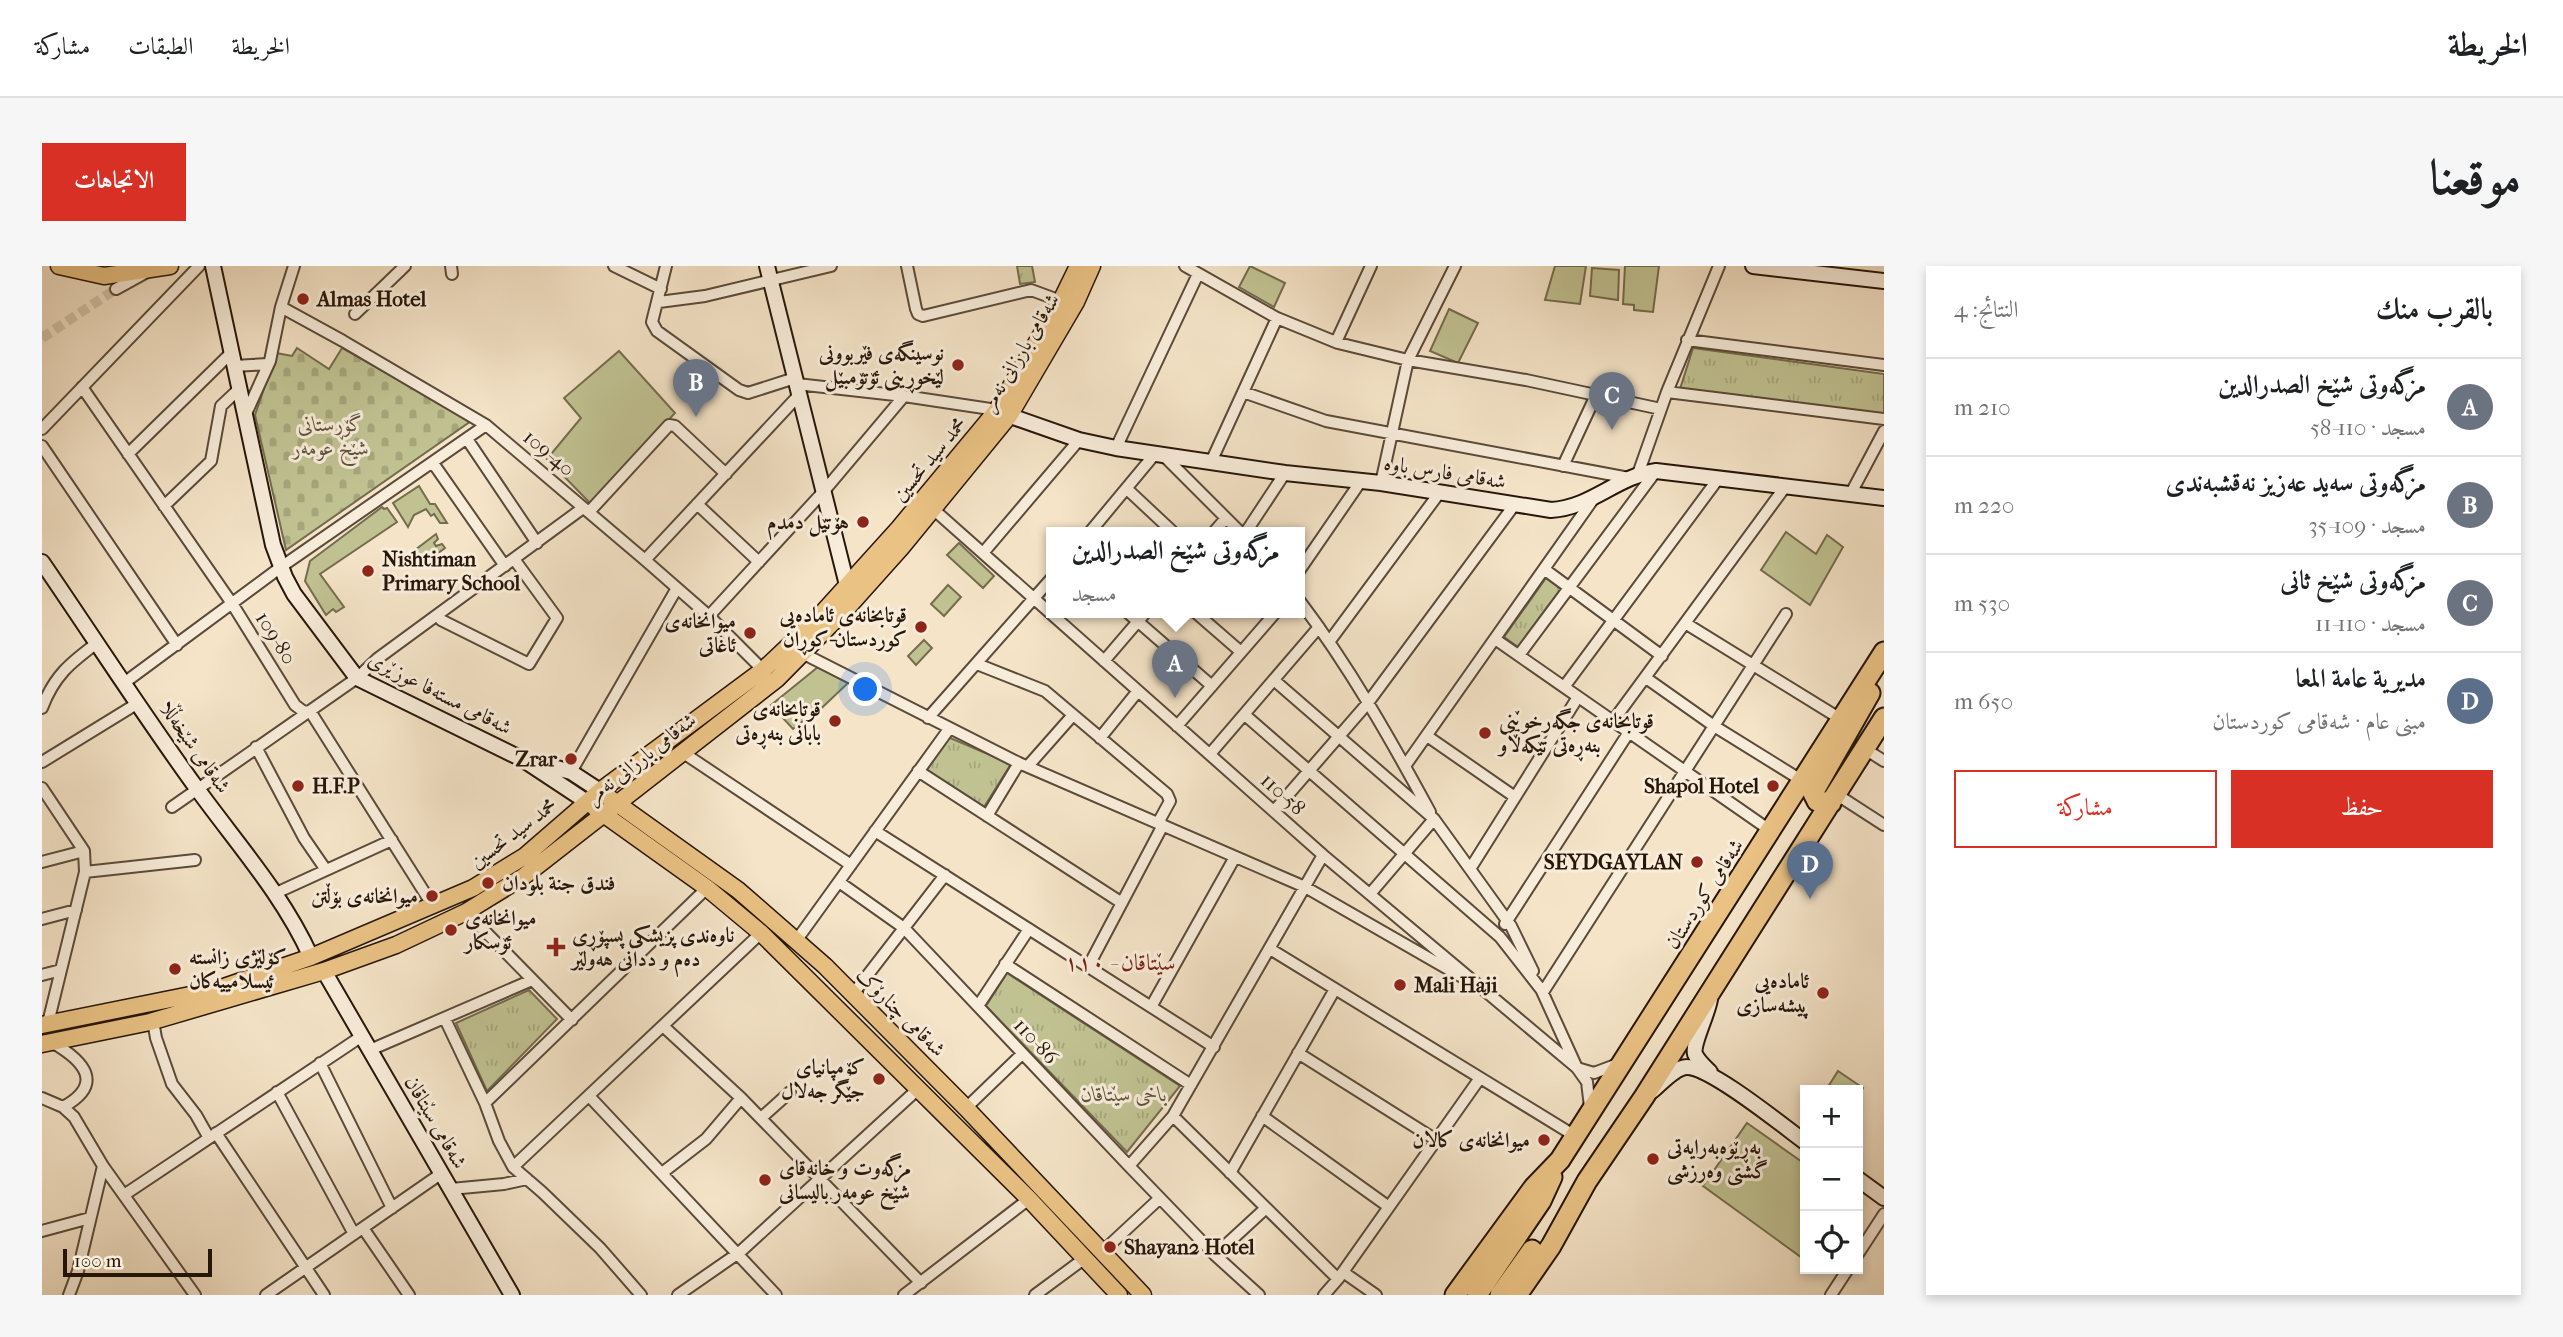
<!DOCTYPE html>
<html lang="ar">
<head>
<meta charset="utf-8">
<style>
	body { margin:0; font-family:"IM FELL French Canon",Amiri,serif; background:#f6f6f6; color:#202124; direction:rtl }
	.controls { position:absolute; right:21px; bottom:21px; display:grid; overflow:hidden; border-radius:0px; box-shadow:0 4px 10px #0003 }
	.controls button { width:63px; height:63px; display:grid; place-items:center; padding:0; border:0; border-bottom:2px solid #e0e0e0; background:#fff; color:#202124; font:35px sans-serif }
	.scale { position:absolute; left:21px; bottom:18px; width:149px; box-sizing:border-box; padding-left:7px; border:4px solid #27160a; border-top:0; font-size:19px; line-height:24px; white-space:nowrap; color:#27160a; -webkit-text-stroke:5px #f8eddb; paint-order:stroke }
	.you { position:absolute; left:824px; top:424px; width:24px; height:24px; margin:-18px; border:5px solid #fff; border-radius:50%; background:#1a73e8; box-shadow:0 0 0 10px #1a73e833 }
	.badge { display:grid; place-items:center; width:46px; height:46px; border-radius:50%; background:#d93025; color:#fff; font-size:23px; font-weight:700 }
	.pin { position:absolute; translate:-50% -58px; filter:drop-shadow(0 2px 4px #0008) }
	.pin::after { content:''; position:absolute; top:37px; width:24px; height:21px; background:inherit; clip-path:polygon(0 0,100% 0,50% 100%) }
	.popup { position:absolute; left:1004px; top:261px; width:259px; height:91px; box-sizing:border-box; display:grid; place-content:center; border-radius:0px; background:#fff; filter:drop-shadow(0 2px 5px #0005); font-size:23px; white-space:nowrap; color:#757577 }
	.popup b { font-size:26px; color:#202124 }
	.popup::after { content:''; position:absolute; left:50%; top:100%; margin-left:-14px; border:14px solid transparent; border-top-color:#fff }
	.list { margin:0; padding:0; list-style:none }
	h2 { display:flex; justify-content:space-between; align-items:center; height:91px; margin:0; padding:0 28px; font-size:30px }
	h2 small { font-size:23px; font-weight:400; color:#757577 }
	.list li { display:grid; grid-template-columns:46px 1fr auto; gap:21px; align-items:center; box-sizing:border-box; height:98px; padding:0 28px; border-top:2px solid #e0e0e0 }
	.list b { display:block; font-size:26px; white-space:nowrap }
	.list p { margin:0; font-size:23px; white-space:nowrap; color:#757577 }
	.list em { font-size:23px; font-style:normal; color:#757577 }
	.actions { display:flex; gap:14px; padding:21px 28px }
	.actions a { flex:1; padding:16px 0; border:2px solid #d93025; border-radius:0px; text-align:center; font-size:24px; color:#d93025 }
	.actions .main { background:#d93025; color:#fff }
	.icon { flex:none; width:38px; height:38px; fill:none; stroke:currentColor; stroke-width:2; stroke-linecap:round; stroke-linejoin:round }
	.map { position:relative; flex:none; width:1842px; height:1029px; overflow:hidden; direction:ltr; border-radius:0px }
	header { display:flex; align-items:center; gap:42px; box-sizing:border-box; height:98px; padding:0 35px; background:#fff; border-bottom:2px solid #e0e0e0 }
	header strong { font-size:33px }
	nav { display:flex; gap:38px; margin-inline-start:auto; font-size:24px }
	.intro { display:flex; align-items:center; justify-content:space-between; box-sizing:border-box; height:168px; padding:0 42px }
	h1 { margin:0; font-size:49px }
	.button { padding:18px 32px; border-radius:0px; background:#d93025; color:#fff; font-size:24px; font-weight:700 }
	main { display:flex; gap:42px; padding:0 42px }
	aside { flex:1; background:#fff; border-radius:0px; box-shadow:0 4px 10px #0003 }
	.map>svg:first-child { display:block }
	.green { fill:#c1c292; stroke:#746c4e; stroke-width:2 }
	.cemetery { fill:url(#cemetery-stones); stroke:#746c4e; stroke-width:2 }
	.park { fill:url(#park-tufts); stroke:#746c4e; stroke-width:2 }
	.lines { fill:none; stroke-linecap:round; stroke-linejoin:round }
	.street-tunnel { stroke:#d6c5ac; stroke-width:10; stroke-dasharray:10 5; stroke-linecap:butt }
	.street-casing { stroke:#5a4a3a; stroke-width:14 }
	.secondary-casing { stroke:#27160a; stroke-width:18 }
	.primary-casing { stroke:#27160a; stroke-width:19 }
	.highway-casing { stroke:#27160a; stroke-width:23 }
	.street { stroke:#f8eddb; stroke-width:10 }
	.secondary { stroke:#f8eddb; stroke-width:14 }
	.primary { stroke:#eac284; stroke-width:16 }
	.highway { stroke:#eac284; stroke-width:19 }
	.poi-dot { fill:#8f2418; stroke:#f8eddb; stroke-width:2.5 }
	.labels { text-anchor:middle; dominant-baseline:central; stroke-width:6; stroke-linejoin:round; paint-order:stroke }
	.poi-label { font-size:21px; font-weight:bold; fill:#27160a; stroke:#f8eddb; text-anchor:start }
	.street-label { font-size:21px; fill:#27160a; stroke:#f8eddb }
	.park-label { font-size:21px; font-style:italic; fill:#5d523a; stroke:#f8eddb }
	.neighbourhood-label { font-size:23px; fill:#7a1f14; stroke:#f8eddb }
</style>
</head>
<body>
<header>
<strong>الخريطة</strong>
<nav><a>الخريطة</a><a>الطبقات</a><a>مشاركة</a></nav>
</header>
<div class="intro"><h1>موقعنا</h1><a class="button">الاتجاهات</a></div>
<main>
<aside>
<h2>بالقرب منك<small>النتائج: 4</small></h2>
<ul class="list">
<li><span class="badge" style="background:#6b7280">A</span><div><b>مزگەوتی شێخ الصدرالدين</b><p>مسجد · 110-58</p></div><em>210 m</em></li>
<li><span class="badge" style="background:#6b7280">B</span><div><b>مزگەوتی سەید عەزیز نەقشبەندی</b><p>مسجد · 109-35</p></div><em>220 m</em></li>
<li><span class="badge" style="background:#6b7280">C</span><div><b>مزگەوتی شێخ ثانی</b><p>مسجد · 110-11</p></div><em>530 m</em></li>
<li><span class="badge" style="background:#5c6f8a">D</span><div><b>مدیریة عامة المعا</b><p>مبنى عام · شەقامی کوردستان</p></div><em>650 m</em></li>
</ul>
<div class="actions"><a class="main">حفظ</a><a>مشاركة</a></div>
</aside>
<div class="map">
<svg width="1842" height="1029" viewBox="0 0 1842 1029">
	<defs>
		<pattern id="cemetery-stones" width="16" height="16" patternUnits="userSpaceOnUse" patternTransform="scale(1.75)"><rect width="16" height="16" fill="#c1c292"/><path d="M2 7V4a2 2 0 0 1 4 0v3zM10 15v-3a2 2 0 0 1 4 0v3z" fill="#a6a67d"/></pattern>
		<pattern id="park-tufts" width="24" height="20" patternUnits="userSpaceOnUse" patternTransform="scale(1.75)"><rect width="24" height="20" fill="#c1c292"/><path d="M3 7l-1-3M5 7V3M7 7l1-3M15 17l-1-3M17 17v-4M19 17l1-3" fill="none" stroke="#a6a67d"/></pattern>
	</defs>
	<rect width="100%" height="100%" fill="#f5e4c8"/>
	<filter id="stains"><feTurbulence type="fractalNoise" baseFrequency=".00286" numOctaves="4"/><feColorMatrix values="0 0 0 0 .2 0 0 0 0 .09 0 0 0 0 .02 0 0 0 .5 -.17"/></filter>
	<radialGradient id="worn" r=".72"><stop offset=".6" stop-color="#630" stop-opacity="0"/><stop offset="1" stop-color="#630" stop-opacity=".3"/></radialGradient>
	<path class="green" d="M 1208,0 L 1243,17 L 1232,41 L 1197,21 Z
		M 1513,0 L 1544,0 L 1538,38 L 1503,34 Z
		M 1583,0 L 1617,0 L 1611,46 L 1592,44 L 1592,39 L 1581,38 Z
		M 1550,2 L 1577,4 L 1576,34 L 1548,30 Z
		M 1407,43 L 1436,57 L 1416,97 L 1388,85 Z
		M 577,85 L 633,147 L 548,237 L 505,193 L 539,152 L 522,132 Z
		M 377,220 L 388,238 L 393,238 L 405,257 L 398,257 L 392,248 L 389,250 L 384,243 L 372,249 L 366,261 L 351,237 Z
		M 340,241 L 342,243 L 345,242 L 355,256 L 278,308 L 302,341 L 294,346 L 291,343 L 284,349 L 263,315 L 268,295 Z
		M 1744,266 L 1774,288 L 1785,269 L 1801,281 L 1768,339 L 1719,304 Z
		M 394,268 L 396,273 L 392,277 L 394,280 L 400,278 L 403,282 L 382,297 L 373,284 Z
		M 917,277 L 952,310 L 941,322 L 905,289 Z
		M 906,319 L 919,331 L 902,350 L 889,338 Z
		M 882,374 L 890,382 L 874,399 L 866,390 Z
		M 776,401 L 806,417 L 766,455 L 761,455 L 751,463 L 729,439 Z
		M 1796,805 L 1821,822 L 1816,831 L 1816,824 L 1784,824 Z
		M 1705,857 L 1763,898 L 1763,994 L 1661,920 Z"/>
	<path class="cemetery" d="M 255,82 L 287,103 L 300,82 L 429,155 L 244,284 L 213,149 L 234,87 L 250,90 Z"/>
	<path class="park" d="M 975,0 L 990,0 L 993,16 L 978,18 Z
		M 1651,82 L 1842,108 L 1842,149 L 1638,123 Z
		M 1504,312 L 1519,323 L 1476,381 L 1462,371 Z
		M 906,471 L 969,498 L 942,541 L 884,505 Z
		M 965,707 L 1138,820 L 1085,886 L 944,740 Z
		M 487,724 L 515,753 L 445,825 L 414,757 Z"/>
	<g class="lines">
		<path class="street-tunnel" d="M 0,72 L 74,23"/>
		<g class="street-casing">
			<path id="street" d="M 409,0 L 410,8
				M 572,0 L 619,23
				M 624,0 L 610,56 L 615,65 L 697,124 L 706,127 L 753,112
				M 865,0 L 874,43 L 876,48 L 881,50 L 989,24 L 1019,35
				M 1143,0 L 1235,52 L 1296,77 L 1366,94 L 1484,114 L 1619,143
				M 74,23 L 103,7
				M 617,36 L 663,30 L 789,0
				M 239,41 L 301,75 L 444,159 L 603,294 L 667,350 L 721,404
				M 313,48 L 363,0
				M 1645,74 L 1842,99
				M 1294,76 L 1329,0
				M 192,100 L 226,98
				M 755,118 L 862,130 L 955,144
				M 40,121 L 191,339 L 253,439 L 262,446 L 268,445 L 391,640
				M 1201,126 L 1284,155 L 1587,212
				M 1625,126 L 1842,153
				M 203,150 L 228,95 L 239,41 L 252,0
				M 0,163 L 157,0
				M 425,173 L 495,277
				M 0,180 L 135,379
				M 1074,182 L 1156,8
				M 86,188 L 190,86
				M 1122,190 L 1198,266
				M 1169,196 L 1235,52
				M 391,197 L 463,300
				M 1521,200 L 1554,129
				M 1596,208 L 1625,126 L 1677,0
				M 1339,217 L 1366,94 L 1413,0
				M 1085,223 L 1131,266
				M 1808,229 L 1842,165
				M 655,238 L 717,296
				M 122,240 L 169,195 L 179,140 L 197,123
				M 890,242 L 1281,589 L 1535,802 L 1545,816 L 1548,841
				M 547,246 L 627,159 L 633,160 L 684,208
				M 1048,266 L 1112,189
				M 1172,266 L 1184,252
				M 1204,266 L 1243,207
				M 941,287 L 1037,174
				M 603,294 L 757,129
				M 1502,303 L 1620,390
				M 1257,305 L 1319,215
				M 1257,334 C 1307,400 1349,474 1388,546
				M 1085,346 L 1170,420
				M 1153,346 L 1199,386
				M 396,349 L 399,354 L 487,398 L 515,352 L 472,293
				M 667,350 L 782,225 L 862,130
				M 1643,357 L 1797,452
				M 1453,373 L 1729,565
				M 1287,376 L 1398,226
				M 762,388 L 977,497 L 1263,621 L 1418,710
				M 1477,389 L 1614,205
				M 1062,395 L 1104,346
				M 935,398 L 1003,425 L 1125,528 L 1128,535 L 1116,557
				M 1604,412 L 1672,460 L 1759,514
				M 1233,415 L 1392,553 L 1469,660 L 1491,705
				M 82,417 L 239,301 L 444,159
				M 1522,421 L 1676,213
				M 0,442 C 12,410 28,397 55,377
				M 1203,449 L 1458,671 L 1501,726 L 1744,348
				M 886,452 L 1009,313
				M 1571,455 L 1743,221
				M 1135,460 L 1234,346
				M 1385,470 L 1473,531
				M 1058,472 L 1096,425
				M 214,481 L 262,572 L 284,604
				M 1823,483 L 1842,495
				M 640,486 L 809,599
				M 1168,488 L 1277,361
				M 0,496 L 96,437
				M 986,500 L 1031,449
				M 1363,500 L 1552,232
				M 876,505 L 1080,637
				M 529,506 L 635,322
				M 0,522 L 42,585 L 43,606 L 6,757
				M 1794,528 L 1842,559
				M 130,541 L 315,412 L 335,393 L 541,242
				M 1232,545 L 1325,438 L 1473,238
				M 945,550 L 977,497
				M 833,565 L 1172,781
				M 0,596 L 42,585
				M 1428,603 L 1536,431
				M 43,606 L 153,594
				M 797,616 L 862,662 L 1087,900 L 1173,989 L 1217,1029
				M 234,627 L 350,574
				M 1328,628 L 1392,553
				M 424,646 L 530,754
				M 0,653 L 34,644
				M 1463,658 L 1587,466
				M 754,675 L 907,463
				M 1228,683 L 1533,870
				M 963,698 L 1149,819
				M 1046,701 L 1121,559
				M 0,709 L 19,704
				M 1499,723 L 1535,802 L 1552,807 L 1576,798
				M 811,728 L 903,609
				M 936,740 L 987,663
				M 1109,741 L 1193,591
				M 403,753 L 443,837 L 457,875 L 471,901 L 500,926 L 558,982 L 599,1029
				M 111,755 L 114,772 L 130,818 L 154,849 L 167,872
				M 621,760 L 699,832 L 879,1017
				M 11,777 C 42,795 63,818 21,841
				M 328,784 L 490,714
				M 1256,787 L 1394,874
				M 278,797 L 350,942
				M 235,826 L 312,968
				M 547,830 L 734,1029
				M 0,832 L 21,841 L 32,851 L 61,900 L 153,1029
				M 443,837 L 665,622
				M 924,842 L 980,788
				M 1131,850 L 1296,1013
				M 1220,850 L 1347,941
				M 719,852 L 748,826
				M 174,867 L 282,1029
				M 1087,900 L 1131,850 L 1281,589
				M 471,901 L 719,667
				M 620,907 L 664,873 L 699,832
				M 1188,907 L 1293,723
				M 409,923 L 462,918 L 485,913
				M 82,929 L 320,770
				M 321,962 L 367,1029
				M 0,965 L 48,952
				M 1060,986 L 1118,932
				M 1816,988 L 1842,948
				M 1173,989 L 1224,942
				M 1301,1006 L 1334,1029
				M 27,1029 L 36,1005 L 61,900
				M 224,1029 L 400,907
				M 636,1029 L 698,986 L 876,823
				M 862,1029 L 987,933
				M 993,1029 L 1043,992
				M 1282,1029 L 1296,1013 L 1438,812
				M 1789,1029 L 1806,1003"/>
		</g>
		<g class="secondary-casing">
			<path id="secondary" d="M 171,0 L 231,279 L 243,311 L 252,328 L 315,412 L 480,493 L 545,536
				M 725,0 L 805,319
				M 1711,0 L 1842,15
				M 957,146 L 1037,174 L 1074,182 L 1243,207 L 1339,217 L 1509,244 C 1549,242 1575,210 1614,205 L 1842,232
				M 0,296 C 52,372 102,450 156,524 C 196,579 241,629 269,691
				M 493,496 L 529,506 L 558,525
				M 282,705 L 470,1029
				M 1668,806 C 1663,801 1656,795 1653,788 C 1650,778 1666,748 1668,733
				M 1610,825 C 1619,818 1633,801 1645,801 C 1669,801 1741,860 1763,876
				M 1816,913 L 1842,932"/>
		</g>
		<g class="primary-casing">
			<path id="primary" d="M 17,0 L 62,10 L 128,0
				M 566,531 L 696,624 L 783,700 L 924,842 L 1101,1029
				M 553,542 L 665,622 L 719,667 L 987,933 L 1077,1029
				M 0,759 L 173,724 L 269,691 L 431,622 L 483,590 L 558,525 L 721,404 L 772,356 L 857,262 L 955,144 L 1019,35 L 1036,0
				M 0,778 L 108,756 L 282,705 L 354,679 L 424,646 L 481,611 L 735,413 L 808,339 L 859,282 L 967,150 L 1034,36 L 1050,0"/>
		</g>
		<g class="highway-casing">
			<path id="highway" d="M 1789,537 L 1775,535 L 1771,527 L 1828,427
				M 1413,1029 L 1492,921 L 1518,894 L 1842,386
				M 1435,1029 L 1499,935 L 1510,911
				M 1458,1029 L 1490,984
				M 1475,1029 L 1509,980 L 1545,915 L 1602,831 L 1842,452"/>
		</g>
		<use href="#street" class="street"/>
		<use href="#secondary" class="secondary"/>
		<use href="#primary" class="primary"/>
		<use href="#highway" class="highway"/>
	</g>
	<g class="poi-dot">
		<circle cx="261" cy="33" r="7"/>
		<circle cx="916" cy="99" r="7"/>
		<circle cx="821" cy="256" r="7"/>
		<circle cx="326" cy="305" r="7"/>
		<circle cx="879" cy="361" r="7"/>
		<circle cx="708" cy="367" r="7"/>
		<circle cx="793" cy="455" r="7"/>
		<circle cx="1443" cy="467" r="7"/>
		<circle cx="529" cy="493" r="7"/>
		<circle cx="256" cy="520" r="7"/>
		<circle cx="1731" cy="520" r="7"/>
		<circle cx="1655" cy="596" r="7"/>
		<circle cx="446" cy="617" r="7"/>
		<circle cx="390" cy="630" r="7"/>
		<circle cx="409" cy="664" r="7"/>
		<path d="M510.5 670.5h7v7h7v7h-7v7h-7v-7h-7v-7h7z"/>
		<circle cx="133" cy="703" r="7"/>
		<circle cx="1358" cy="719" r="7"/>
		<circle cx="1781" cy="727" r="7"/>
		<circle cx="837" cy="813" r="7"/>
		<circle cx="1502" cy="874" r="7"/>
		<circle cx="1611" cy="893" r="7"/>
		<circle cx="723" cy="914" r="7"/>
		<circle cx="1068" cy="981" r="7"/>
	</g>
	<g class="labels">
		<g class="poi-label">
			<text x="275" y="33">Almas Hotel</text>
			<text x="902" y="87" text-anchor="end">نوسینگەی فێربوونی<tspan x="902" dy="24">لێخوڕینی ئۆتۆمبێل</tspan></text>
			<text x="807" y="256" text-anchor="end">هۆتێل دمدم</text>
			<text x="340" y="293">Nishtiman<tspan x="340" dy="24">Primary School</tspan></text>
			<text x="865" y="349" text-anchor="end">قوتابخانەی ئامادەیی<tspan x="865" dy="24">کوردستان-کوڕان</tspan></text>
			<text x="694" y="355" text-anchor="end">میوانخانەی<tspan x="694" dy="24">ئاغاتی</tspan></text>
			<text x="779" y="443" text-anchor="end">قوتابخانەی<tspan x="779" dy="24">بابانی بنەڕەتی</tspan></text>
			<text x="1457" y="455">قوتابخانەی جگەرخوێنی<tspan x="1457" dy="24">بنەڕەتی تێکەڵاو</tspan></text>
			<text x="515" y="493" text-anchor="end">Zrar</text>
			<text x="270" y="520">H.F.P</text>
			<text x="1717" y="520" text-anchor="end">Shapol Hotel</text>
			<text x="1641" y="596" text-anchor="end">SEYDGAYLAN</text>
			<text x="460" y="617">فندق جنة بلودان</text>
			<text x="376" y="630" text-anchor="end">میوانخانەی بۆڵتن</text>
			<text x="423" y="652">میوانخانەی<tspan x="423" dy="24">ئۆسکار</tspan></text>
			<text x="530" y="669">ناوەندی پزیشکی پسپۆڕی<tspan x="530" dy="24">دەم و ددانی هەولێر</tspan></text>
			<text x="147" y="691">کۆلێژی زانستە<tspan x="147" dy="24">ئیسلامییەکان</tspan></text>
			<text x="1767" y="715" text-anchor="end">ئامادەیی<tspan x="1767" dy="24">پیشەسازی</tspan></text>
			<text x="1372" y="719">Mali Haji</text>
			<text x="823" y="801" text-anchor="end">کۆمپانیای<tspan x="823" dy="24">جێگر جەلال</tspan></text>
			<text x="1488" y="874" text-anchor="end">میوانخانەی کالان</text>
			<text x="1625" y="881">بەڕێوەبەرایەتی<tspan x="1625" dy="24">گشتی وەرزشی</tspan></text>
			<text x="737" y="902">مزگەوت و خانەقای<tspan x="737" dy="24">شێخ عومەر بالیسانی</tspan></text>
			<text x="1082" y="981">Shayan2 Hotel</text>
		</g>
		<g class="street-label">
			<text transform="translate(978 86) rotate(-59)">شەقامی بارزانی نەمر</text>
			<text transform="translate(507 187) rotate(40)">109-40</text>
			<text transform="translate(887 193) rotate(-50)">محمد سید تحسین</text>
			<text transform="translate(1403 206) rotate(9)">شەقامی فارس باوە</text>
			<text transform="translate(234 372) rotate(58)">109-80</text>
			<text transform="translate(398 427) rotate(27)">شەقامی مستەفا عوزێری</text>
			<text transform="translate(153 481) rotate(55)">شەقامی شێخەڵڵا</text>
			<text transform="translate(599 492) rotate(-38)">شەقامی بارزانی نەمر</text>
			<text transform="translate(1241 528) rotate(42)">110-58</text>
			<text transform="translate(471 567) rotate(-37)">محمد سید تحسین</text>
			<text transform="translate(1662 628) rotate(-57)">شەقامی کوردستان</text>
			<text transform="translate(859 746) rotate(45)">شەقامی چنارۆک</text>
			<text transform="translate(994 775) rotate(47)">110-86</text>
			<text transform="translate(394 856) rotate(60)">شەقامی سێتاقان</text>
		</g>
		<g class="park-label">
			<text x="289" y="158">گۆڕستانی<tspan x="289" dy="24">شێخ عومەر</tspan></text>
			<text x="1082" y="828">باخی سێتاقان</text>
		</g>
		<g class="neighbourhood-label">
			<text x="1078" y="696">سێتاقان - ١١٠</text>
		</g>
	</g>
	<rect width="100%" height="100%" filter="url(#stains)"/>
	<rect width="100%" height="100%" fill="url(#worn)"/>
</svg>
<div class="controls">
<button>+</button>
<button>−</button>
<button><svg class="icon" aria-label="locate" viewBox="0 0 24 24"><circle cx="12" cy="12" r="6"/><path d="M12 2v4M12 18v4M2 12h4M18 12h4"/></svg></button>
</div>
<div class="scale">100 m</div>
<div class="you"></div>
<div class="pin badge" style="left:1133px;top:432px;background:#6b7280">A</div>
<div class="popup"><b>مزگەوتی شێخ الصدرالدين</b>مسجد</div>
<div class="pin badge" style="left:654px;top:151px;background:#6b7280">B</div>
<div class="pin badge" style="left:1570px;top:164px;background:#6b7280">C</div>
<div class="pin badge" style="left:1768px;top:633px;background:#5c6f8a">D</div>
</div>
</main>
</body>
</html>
